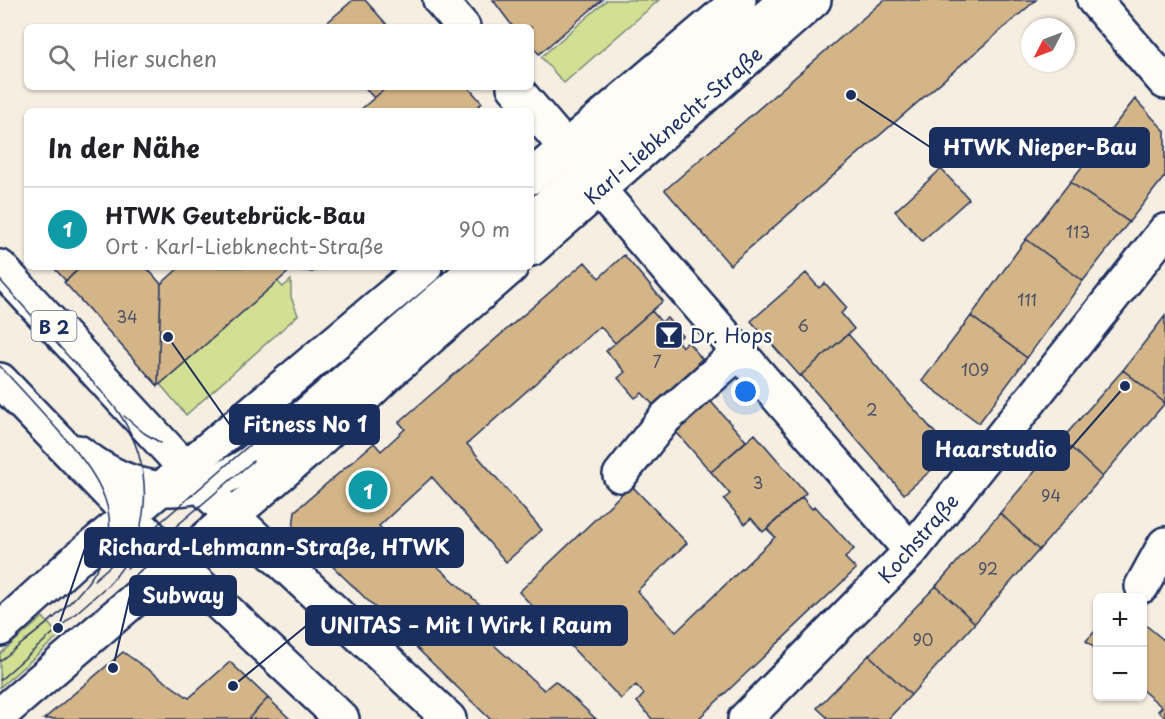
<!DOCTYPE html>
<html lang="de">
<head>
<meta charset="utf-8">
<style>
	body { margin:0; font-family:"Playpen Sans",sans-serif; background:#f6f6f6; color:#202124 }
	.controls { position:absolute; right:18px; bottom:18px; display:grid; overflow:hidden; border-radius:9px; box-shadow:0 2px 4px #0004 }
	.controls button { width:54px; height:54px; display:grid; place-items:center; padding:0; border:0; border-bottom:2px solid #e0e0e0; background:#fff; color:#202124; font:30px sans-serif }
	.compass { position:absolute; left:1021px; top:18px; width:54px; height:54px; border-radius:50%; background:#fff; box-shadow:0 2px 4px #0004; rotate:228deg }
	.you { position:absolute; left:746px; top:392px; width:21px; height:21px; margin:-15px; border:4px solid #fff; border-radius:50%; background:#1a73e8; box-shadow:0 0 0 9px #1a73e833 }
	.badge { display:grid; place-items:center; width:39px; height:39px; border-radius:50%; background:#db2777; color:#fff; font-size:20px; font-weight:700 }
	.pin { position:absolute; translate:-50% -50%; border:3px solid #fff; box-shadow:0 2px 6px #0006 }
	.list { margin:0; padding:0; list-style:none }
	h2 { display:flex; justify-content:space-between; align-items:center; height:78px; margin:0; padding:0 24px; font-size:26px }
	h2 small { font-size:20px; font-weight:400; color:#757577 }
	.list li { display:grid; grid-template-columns:39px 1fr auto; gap:18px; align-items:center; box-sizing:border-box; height:84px; padding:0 24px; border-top:2px solid #e0e0e0 }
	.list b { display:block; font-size:22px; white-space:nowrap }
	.list p { margin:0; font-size:20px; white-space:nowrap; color:#757577 }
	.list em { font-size:20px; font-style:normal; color:#757577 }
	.icon { flex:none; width:33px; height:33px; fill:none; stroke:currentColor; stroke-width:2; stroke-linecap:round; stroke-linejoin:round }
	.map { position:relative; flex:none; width:1165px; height:719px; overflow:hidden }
	.search { position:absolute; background:#fff; box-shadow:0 2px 4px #0004; left:24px; top:24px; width:510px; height:66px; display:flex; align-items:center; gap:15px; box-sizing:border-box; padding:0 21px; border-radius:9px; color:#757577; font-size:22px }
	.panel { position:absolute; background:#fff; box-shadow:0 2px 4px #0004; left:24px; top:108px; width:510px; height:162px; border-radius:9px }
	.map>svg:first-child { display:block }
	.green { fill:#d3e093; stroke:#778878; stroke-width:1.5 }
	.building { fill:#d3b587; stroke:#1b2f5e; stroke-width:1.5 }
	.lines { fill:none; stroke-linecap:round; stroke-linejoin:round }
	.minor-casing { stroke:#1b2f5e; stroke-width:38 }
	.major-casing { stroke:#1b2f5e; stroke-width:38 }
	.minor { stroke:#fdfcf7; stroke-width:33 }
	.major { stroke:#fdfcf7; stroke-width:33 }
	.tram { stroke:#1b2f5e; stroke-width:1.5 }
	.labels { text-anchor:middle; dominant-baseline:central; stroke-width:5; stroke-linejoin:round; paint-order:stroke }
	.number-label { font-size:16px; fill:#495068 }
	.shield { fill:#fdfcf7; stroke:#5f6c8c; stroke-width:1.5 }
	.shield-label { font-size:18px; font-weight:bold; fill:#1b2f5e }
	.street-label { font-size:20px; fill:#1b2f5e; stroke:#fdfcf7 }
	.poi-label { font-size:20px; fill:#1b2f5e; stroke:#fdfcf7; text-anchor:start }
	.leader { fill:none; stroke:#1b2f5e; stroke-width:2 }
	.callout-dot { fill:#1b2f5e; stroke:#fdfcf7; stroke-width:2 }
	.callout { fill:#1b2f5e; stroke:#1b2f5e; stroke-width:2 }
	.callout-label { font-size:21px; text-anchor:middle; font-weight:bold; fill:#fff }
</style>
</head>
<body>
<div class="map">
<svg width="1165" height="719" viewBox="0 0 1165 719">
	<rect width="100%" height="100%" fill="#f5eee1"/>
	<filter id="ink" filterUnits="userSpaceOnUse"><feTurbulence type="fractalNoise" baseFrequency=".0167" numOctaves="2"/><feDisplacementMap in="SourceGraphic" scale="12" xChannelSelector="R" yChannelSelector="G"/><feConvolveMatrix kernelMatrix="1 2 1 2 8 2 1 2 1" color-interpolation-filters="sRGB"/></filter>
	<g filter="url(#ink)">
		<path class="green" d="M 607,0 L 659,0 L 564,83 L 541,57 Z
			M 291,280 L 291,297 L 298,315 L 186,415 L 160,384 L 277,281 L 283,287 Z
			M 43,617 L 59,636 L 0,687 L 0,654 Z"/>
		<path class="building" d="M 353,0 L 365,0 L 389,27 L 322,27 Z
			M 493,0 L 602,0 L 539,54 L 531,45 L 531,27 L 513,27 Z
			M 884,0 L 1036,0 L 730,265 L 665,190 Z
			M 364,87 L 387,87 L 374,98 Z
			M 387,87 L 468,87 L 482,103 L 473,111 L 359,111 Z
			M 1135,99 L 1165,131 L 1165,176 L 1129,222 L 1070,182 Z
			M 941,169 L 969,199 L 922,241 L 895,211 Z
			M 1070,182 L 1129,222 L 1083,281 L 1026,239 Z
			M 1026,239 L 1083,281 L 1027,358 L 971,316 Z
			M 624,255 L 663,301 L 615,343 L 600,326 L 467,444 L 542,530 L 506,562 L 432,477 L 379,526 L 411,557 L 418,549 L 486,610 L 473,626 L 544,690 L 555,681 L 596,719 L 490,719 L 293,528 L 295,511 L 374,443 L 381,451 L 405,429 L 399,422 L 585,262 L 599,278 Z
			M 53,267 L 81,267 L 66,281 Z
			M 81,267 L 146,267 L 161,284 L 158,386 L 64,282 Z
			M 180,267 L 328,267 L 312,272 L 292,269 L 158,386 L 161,284 Z
			M 806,273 L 819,288 L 825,283 L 847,308 L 841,313 L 854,329 L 800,376 L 751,321 Z
			M 652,311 L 661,322 L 667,318 L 682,336 L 677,340 L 682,347 L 688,342 L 702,359 L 697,363 L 704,372 L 659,411 L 642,393 L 635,398 L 618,378 L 625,372 L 606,351 Z
			M 971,316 L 1027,358 L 979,423 L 922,381 Z
			M 1165,316 L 1165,403 L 1123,370 Z
			M 848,334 L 944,443 L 928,457 L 936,466 L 904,494 L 801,375 Z
			M 1123,370 L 1165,403 L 1102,477 L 1062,439 Z
			M 705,395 L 746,441 L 711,472 L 670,425 Z
			M 755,434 L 806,493 L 763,532 L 751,518 L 745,524 L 724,499 L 730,494 L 711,472 Z
			M 1062,439 L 1102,477 L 1039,550 L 1000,513 Z
			M 631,485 L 687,543 L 637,591 L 676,632 L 775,537 L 767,529 L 802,497 L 812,509 L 815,506 L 854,549 L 845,558 L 856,569 L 698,719 L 652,719 L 637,702 L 644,694 L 636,685 L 621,699 L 519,592 Z
			M 1000,513 L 1039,550 L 975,623 L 936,586 Z
			M 936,586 L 975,623 L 911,695 L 869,655 Z
			M 1142,622 L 1165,641 L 1165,717 L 1158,711 L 1162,707 L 1142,690 Z
			M 1098,628 L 1098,651 L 1086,641 Z
			M 123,652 L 189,698 L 230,662 L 268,698 L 248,719 L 44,719 Z
			M 869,655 L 911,695 L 888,719 L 829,719 L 817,708 Z
			M 268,698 L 290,719 L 248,719 Z"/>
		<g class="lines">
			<g class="minor-casing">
				<path id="minor" d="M 440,0 L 463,27
					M 1094,0 L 1165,82
					M 514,87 L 566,148
					M 599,190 L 911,551
					M 531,220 L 786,0
					M 78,452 C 134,496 192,503 253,461 L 477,267
					M 620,475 L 665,418 L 739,352
					M 1142,586 L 1165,544
					M 745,719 L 911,551 L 1165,231"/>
			</g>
			<g class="major-casing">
				<path id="major" d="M 531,177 L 739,0
					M 531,249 L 814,0
					M 0,267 L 210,495 L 449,719
					M 0,380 L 176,563 L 342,719
					M 0,629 L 76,560 L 425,267
					M 0,715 L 310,449 L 387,375 L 511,267"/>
			</g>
			<use href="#minor" class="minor"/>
			<use href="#major" class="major"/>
			<path class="tram" d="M 0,280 C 22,305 45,330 67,355 C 85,374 104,392 119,413 C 155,467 154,537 108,585 L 0,680
				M 0,366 C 18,386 37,406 55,427 C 97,473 135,521 88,582 C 65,613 29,637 0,661
				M 124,416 L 144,433 L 161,443
				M 127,568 L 253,461
				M 94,580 L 284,415"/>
		</g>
	</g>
	<defs>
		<g id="bar-square" transform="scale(1.5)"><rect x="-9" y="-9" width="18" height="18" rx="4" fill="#1b2f5e" stroke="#fdfcf7"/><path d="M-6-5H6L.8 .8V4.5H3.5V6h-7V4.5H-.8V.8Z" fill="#fff"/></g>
	</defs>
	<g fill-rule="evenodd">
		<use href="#bar-square" x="669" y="335"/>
	</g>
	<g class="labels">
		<g class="number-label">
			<text x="1078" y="231">113</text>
			<text x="1027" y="299">111</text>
			<text x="127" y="316">34</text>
			<text x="803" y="325">6</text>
			<text x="657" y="361">7</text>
			<text x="975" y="369">109</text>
			<text x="872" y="409">2</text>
			<text x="758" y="482">3</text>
			<text x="1051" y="495">94</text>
			<text x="988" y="568">92</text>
			<text x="923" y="639">90</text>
		</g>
		<rect class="shield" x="31.5" y="311" width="45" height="30" rx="4.5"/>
		<g class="shield-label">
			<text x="54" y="326">B 2</text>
		</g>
		<g class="street-label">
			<text transform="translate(673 125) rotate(-41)">Karl-Liebknecht-Straße</text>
			<text transform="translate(918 538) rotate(-49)">Kochstraße</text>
		</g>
		<g class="poi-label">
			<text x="690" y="335">Dr. Hops</text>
		</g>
	</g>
	<path class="leader" d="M851 95L930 147M168 337L230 425M1125 386L1069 450M58 628L85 548M113 668L130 595M233 686L306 626"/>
	<g class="callout-dot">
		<circle cx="851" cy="95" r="6"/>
		<circle cx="168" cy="337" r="6"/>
		<circle cx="1125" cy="386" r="6"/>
		<circle cx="58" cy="628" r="6"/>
		<circle cx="113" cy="668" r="6"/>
		<circle cx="233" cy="686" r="6"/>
	</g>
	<g class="callout">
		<rect x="930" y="128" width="219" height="39" rx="6"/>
		<rect x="230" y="405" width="149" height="39" rx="6"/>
		<rect x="923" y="431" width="146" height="39" rx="6"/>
		<rect x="85" y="528" width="378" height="39" rx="6"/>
		<rect x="130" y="576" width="106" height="39" rx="6"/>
		<rect x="306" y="606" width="321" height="39" rx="6"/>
	</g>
	<g class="callout-label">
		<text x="1040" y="155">HTWK Nieper-Bau</text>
		<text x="305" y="432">Fitness No 1</text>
		<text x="996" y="457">Haarstudio</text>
		<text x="274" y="555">Richard-Lehmann-Straße, HTWK</text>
		<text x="183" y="603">Subway</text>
		<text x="466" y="633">UNITAS – Mit I Wirk I Raum</text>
	</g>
</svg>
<div class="controls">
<button>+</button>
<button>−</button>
</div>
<svg class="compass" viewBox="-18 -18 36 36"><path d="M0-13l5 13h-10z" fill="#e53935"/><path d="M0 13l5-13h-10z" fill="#757577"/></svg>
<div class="you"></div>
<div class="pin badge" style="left:368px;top:490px;background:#0f9aa8">1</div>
<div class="search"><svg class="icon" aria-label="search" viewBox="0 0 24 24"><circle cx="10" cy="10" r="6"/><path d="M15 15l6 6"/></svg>Hier suchen</div>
<section class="panel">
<h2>In der Nähe<small></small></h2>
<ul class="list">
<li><span class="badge" style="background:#0f9aa8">1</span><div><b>HTWK Geutebrück-Bau</b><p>Ort · Karl-Liebknecht-Straße</p></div><em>90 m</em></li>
</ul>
</section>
</div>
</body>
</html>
